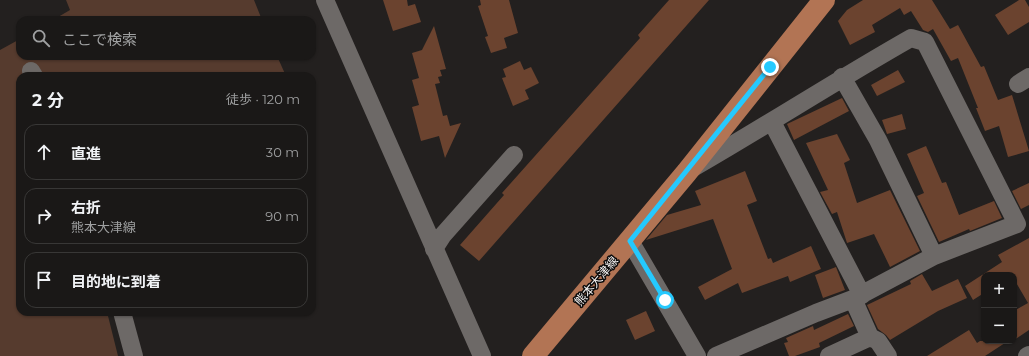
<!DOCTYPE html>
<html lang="ja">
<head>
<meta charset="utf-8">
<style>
	body { margin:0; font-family:Montserrat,"Noto Sans JP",sans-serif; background:#272524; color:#f1f3f6 }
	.controls { position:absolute; right:12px; bottom:12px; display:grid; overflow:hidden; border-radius:8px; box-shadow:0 1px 3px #0004 }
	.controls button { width:36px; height:36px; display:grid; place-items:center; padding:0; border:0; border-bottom:1px solid #383736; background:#1a1817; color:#f1f3f6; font:20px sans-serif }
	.stop { position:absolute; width:12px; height:12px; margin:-9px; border:3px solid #25c9fe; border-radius:50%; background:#fff }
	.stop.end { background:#25c9fe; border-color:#fff; box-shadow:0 1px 4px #0008 }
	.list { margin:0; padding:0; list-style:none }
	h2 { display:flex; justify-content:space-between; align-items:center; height:52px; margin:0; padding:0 16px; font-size:17px }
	h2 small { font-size:13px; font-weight:400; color:#9fa0a1 }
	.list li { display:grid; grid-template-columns:26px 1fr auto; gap:12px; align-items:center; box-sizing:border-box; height:56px; margin:0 8px 8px; padding:0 8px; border:1px solid #383736; border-radius:12px }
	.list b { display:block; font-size:15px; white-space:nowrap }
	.list p { margin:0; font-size:13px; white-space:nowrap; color:#9fa0a1 }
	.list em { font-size:13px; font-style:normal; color:#9fa0a1 }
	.icon { flex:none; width:22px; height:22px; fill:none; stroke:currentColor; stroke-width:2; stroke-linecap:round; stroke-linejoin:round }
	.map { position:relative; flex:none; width:1029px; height:356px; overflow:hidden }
	.search { position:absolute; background:#1a1817; box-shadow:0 1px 3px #0004; left:16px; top:16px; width:300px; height:44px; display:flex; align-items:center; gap:10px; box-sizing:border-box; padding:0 14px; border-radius:12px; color:#9fa0a1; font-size:15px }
	.panel { position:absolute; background:#1a1817; box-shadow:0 1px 3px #0004; left:16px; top:72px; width:300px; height:244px; border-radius:12px }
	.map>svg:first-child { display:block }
	.green { fill:#563b2e }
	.building { fill:#6b432f }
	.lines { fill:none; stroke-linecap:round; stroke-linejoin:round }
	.street { stroke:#6d6967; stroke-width:18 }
	.primary { stroke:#b27454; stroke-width:22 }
	.route { stroke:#25c9fe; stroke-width:5 }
	.labels { text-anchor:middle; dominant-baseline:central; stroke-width:3; stroke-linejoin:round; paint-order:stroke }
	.street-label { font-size:12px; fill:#f6f4f3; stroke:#0b0a0a }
</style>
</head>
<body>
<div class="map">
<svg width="1029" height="356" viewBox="0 0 1029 356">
	<rect width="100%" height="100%" fill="#23201f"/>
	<path class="green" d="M 66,0 L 254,0 L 262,20 L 53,20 L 70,10 Z
		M 20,39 L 20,56 L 277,56 L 286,76 L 20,76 L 20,312 L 107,312 L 118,356 L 0,356 L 0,50 Z"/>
	<path class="building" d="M 383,0 L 407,0 L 408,6 L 415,4 L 421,22 L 393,31 Z
		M 480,0 L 509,0 L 518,33 L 504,38 L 507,48 L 491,53 L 485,37 L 488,36 L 478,6 L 481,5 Z
		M 669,0 L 709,0 L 479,261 L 460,245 L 504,195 L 502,193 L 640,38 L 638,35 Z
		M 863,0 L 932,0 L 950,29 L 958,25 L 981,67 L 984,66 L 998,100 L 1012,95 L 1029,151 L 1008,157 L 999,126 L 985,131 L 976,108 L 978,108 L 958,58 L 951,61 L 933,29 L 928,32 L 923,30 L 911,11 L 904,15 L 900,8 L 872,25 L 875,32 L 850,45 L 838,21 L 847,10 Z
		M 1019,0 L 1025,0 L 1029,7 L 1029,22 L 1008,35 L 995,15 Z
		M 434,26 L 446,69 L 440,70 L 442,76 L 438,77 L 440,83 L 435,84 L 443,116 L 447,115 L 450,126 L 461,123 L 445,158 L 439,136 L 421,141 L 412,107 L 419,105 L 412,80 L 419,78 L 412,53 L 422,50 Z
		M 520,61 L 524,70 L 531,67 L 539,83 L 525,90 L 529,99 L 513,106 L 502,78 L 506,77 L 503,69 Z
		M 898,70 L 905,82 L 877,96 L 871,85 Z
		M 842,98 L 849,111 L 794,140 L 787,124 Z
		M 902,114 L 906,129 L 887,134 L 882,120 Z
		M 837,134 L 850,160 L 844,163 L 857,203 L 890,190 L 920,251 L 890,267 L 874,234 L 847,243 L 837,212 L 832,214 L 820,192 L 828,190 L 806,143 Z
		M 926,146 L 942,183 L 946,182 L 959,215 L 994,201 L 1002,218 L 970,231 L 969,229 L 939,242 L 917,196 L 924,193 L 907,154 Z
		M 745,171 L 757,201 L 747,205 L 768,259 L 771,258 L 773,263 L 811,246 L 821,269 L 790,282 L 788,276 L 742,293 L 738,283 L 705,300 L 698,287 L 732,269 L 713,219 L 646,240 L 667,215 L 701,205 L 695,191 Z
		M 1029,183 L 1029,205 L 1021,209 L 1012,191 Z
		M 1029,238 L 1029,330 L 1014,340 L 1014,311 L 1028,303 L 1014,279 L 1014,275 L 984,275 L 984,293 L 973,300 L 965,286 L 1002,262 L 998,255 Z
		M 836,267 L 845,290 L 823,298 L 815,275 Z
		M 922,274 L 932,291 L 958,279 L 967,298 L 938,311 L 890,340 L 886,335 L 878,329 L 867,305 L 911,284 L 910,281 Z
		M 646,311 L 655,331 L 635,340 L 626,320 Z
		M 848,314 L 854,326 L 819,343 L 820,347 L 795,356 L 789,356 L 784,343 L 788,342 L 786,338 L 813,326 L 814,330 Z
		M 969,330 L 977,343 L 980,341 L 1008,341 L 985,356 L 927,356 Z"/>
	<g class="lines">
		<path class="street" d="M 325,0 L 482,356
			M 31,71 L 34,76
			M 842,77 L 878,140 L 934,256
			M 1018,84 L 1029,77
			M 772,122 L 862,295
			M 693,168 C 766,126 837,80 911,38 L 925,42 L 1017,224 L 934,256 L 853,299 L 816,313 L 716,356
			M 630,241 L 697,356
			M 434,249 L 443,235 L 514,155
			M 853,299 L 870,337
			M 122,312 L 134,356
			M 829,356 L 870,337 L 878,341 L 888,356
			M 1027,356 L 1029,355"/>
		<path class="primary" d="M 533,356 L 687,172 L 824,0"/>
	</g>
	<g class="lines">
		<path class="route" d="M 665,300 L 630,241 L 770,67"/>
	</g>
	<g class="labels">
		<g class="street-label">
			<text transform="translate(596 281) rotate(-50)">熊本大津線</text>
		</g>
	</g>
</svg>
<div class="controls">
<button>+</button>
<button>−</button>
</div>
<div class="stop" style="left:665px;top:300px"></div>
<div class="stop end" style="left:770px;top:67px"></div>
<div class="search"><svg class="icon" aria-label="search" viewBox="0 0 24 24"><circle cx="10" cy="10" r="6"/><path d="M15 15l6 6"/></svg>ここで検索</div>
<section class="panel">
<h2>2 分<small>徒歩 · 120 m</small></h2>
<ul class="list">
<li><svg class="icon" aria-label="ahead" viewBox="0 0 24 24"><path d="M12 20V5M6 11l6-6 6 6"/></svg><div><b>直進</b></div><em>30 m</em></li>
<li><svg class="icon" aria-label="right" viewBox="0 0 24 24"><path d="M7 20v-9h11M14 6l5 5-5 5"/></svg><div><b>右折</b><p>熊本大津線</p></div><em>90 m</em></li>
<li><svg class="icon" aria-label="arrive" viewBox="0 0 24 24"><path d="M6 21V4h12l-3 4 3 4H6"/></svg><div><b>目的地に到着</b></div></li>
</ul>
</section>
</div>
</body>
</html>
